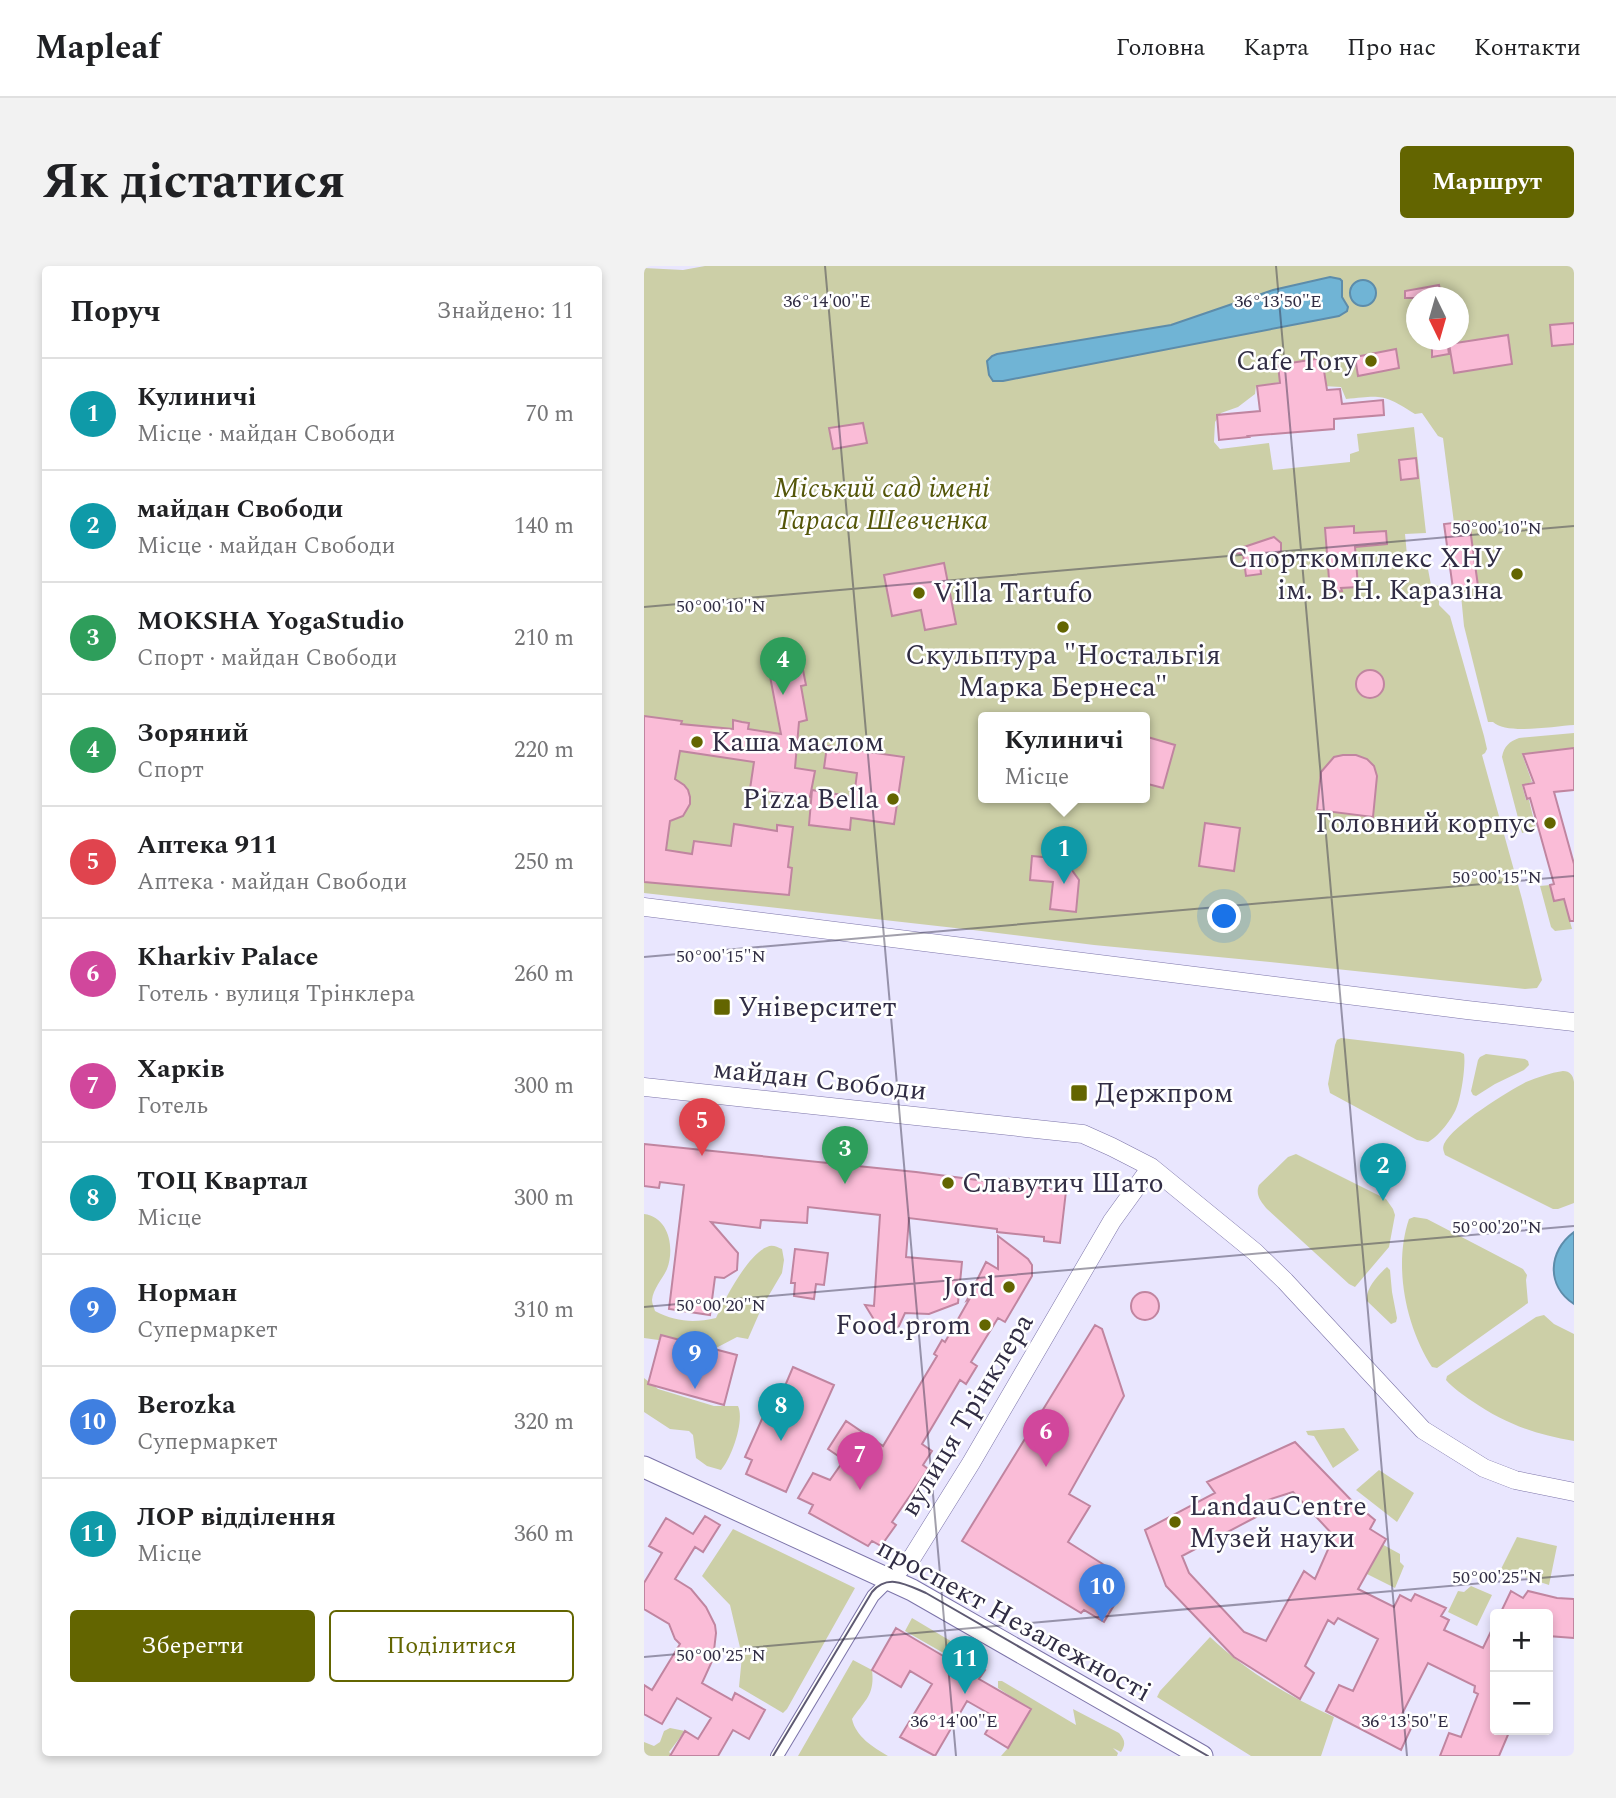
<!DOCTYPE html>
<html lang="uk">
<head>
<meta charset="utf-8">
<style>
	body { margin:0; font-family:Spectral,serif; background:#f2f2f2; color:#202124 }
	.controls { position:absolute; right:21px; bottom:21px; display:grid; overflow:hidden; border-radius:7px; box-shadow:0 4px 10px #0003 }
	.controls button { width:63px; height:63px; display:grid; place-items:center; padding:0; border:0; border-bottom:2px solid #e0e0e0; background:#fff; color:#202124; font:35px sans-serif }
	.compass { position:absolute; left:762px; top:21px; width:63px; height:63px; border-radius:50%; background:#fff; box-shadow:0 4px 10px #0003; rotate:175deg }
	.you { position:absolute; left:581px; top:651px; width:24px; height:24px; margin:-18px; border:5px solid #fff; border-radius:50%; background:#1a73e8; box-shadow:0 0 0 10px #1a73e833 }
	.badge { display:grid; place-items:center; width:46px; height:46px; border-radius:50%; background:#636500; color:#fff; font-size:23px; font-weight:700 }
	.pin { position:absolute; translate:-50% -58px; filter:drop-shadow(0 2px 4px #0008) }
	.pin::after { content:''; position:absolute; top:37px; width:24px; height:21px; background:inherit; clip-path:polygon(0 0,100% 0,50% 100%) }
	.popup { position:absolute; left:334px; top:446px; width:172px; height:91px; box-sizing:border-box; display:grid; place-content:center; border-radius:7px; background:#fff; filter:drop-shadow(0 2px 5px #0005); font-size:23px; white-space:nowrap; color:#757577 }
	.popup b { font-size:26px; color:#202124 }
	.popup::after { content:''; position:absolute; left:50%; top:100%; margin-left:-14px; border:14px solid transparent; border-top-color:#fff }
	.list { margin:0; padding:0; list-style:none }
	h2 { display:flex; justify-content:space-between; align-items:center; height:91px; margin:0; padding:0 28px; font-size:30px }
	h2 small { font-size:23px; font-weight:400; color:#757577 }
	.list li { display:grid; grid-template-columns:46px 1fr auto; gap:21px; align-items:center; box-sizing:border-box; height:112px; padding:0 28px; border-top:2px solid #e0e0e0 }
	.list b { display:block; font-size:26px; white-space:nowrap }
	.list p { margin:0; font-size:23px; white-space:nowrap; color:#757577 }
	.list em { font-size:23px; font-style:normal; color:#757577 }
	.actions { display:flex; gap:14px; padding:21px 28px }
	.actions a { flex:1; padding:16px 0; border:2px solid #636500; border-radius:7px; text-align:center; font-size:24px; color:#636500 }
	.actions .main { background:#636500; color:#fff }
	.map { position:relative; flex:none; width:930px; height:1490px; overflow:hidden; border-radius:7px }
	header { display:flex; align-items:center; gap:42px; box-sizing:border-box; height:98px; padding:0 35px; background:#fff; border-bottom:2px solid #e0e0e0 }
	header strong { font-size:33px }
	nav { display:flex; gap:38px; margin-inline-start:auto; font-size:24px }
	.intro { display:flex; align-items:center; justify-content:space-between; box-sizing:border-box; height:168px; padding:0 42px }
	h1 { margin:0; font-size:49px }
	.button { padding:18px 32px; border-radius:7px; background:#636500; color:#fff; font-size:24px; font-weight:700 }
	main { display:flex; gap:42px; padding:0 42px }
	aside { flex:1; background:#fff; border-radius:7px; box-shadow:0 4px 10px #0003 }
	.map>svg:first-child { display:block }
	.green { fill:#cccfa7; fill-rule:evenodd }
	.water { fill:#70b4d5; stroke:#5d8caa; stroke-width:2 }
	.building { fill:#fabcd7; stroke:#c085a0; stroke-width:2; fill-rule:evenodd }
	.lines { fill:none; stroke-linecap:round; stroke-linejoin:round }
	.street-casing { stroke:#7c74a9; stroke-width:14 }
	.secondary-casing { stroke:#7c74a9; stroke-width:19 }
	.primary-casing { stroke:#7c74a9; stroke-width:23 }
	.street { stroke:#fff; stroke-width:12 }
	.secondary { stroke:#fff; stroke-width:18 }
	.primary { stroke:#fff; stroke-width:21 }
	.tram { stroke:#5e5a72; stroke-width:2 }
	.ticks { fill:none; stroke:#312d44; stroke-width:2; stroke-opacity:0.45 }
	.poi-dot { fill:#636500; stroke:#fff; stroke-width:2.5 }
	.labels { text-anchor:middle; dominant-baseline:central; stroke-width:5; stroke-linejoin:round; paint-order:stroke }
	.poi-label { font-size:28px; fill:#312d44; stroke:#fff; text-anchor:end }
	.park-label { font-size:28px; font-style:italic; fill:#545609; stroke:#fff }
	.street-label { font-size:28px; fill:#312d44; stroke:#fff }
	.ticks-label { font-size:18px; text-anchor:middle; fill:#312d44; stroke:#fff; stroke-width:5; stroke-linejoin:round; paint-order:stroke }
</style>
</head>
<body>
<header>
<strong>Mapleaf</strong>
<nav><a>Головна</a><a>Карта</a><a>Про нас</a><a>Контакти</a></nav>
</header>
<div class="intro"><h1>Як дістатися</h1><a class="button">Маршрут</a></div>
<main>
<aside>
<h2>Поруч<small>Знайдено: 11</small></h2>
<ul class="list">
<li><span class="badge" style="background:#0f9aa8">1</span><div><b>Кулиничі</b><p>Місце · майдан Свободи</p></div><em>70 m</em></li>
<li><span class="badge" style="background:#0f9aa8">2</span><div><b>майдан Свободи</b><p>Місце · майдан Свободи</p></div><em>140 m</em></li>
<li><span class="badge" style="background:#2e9e5b">3</span><div><b>MOKSHA YogaStudio</b><p>Спорт · майдан Свободи</p></div><em>210 m</em></li>
<li><span class="badge" style="background:#2e9e5b">4</span><div><b>Зоряний</b><p>Спорт</p></div><em>220 m</em></li>
<li><span class="badge" style="background:#e0444e">5</span><div><b>Аптека 911</b><p>Аптека · майдан Свободи</p></div><em>250 m</em></li>
<li><span class="badge" style="background:#d1479c">6</span><div><b>Kharkiv Palace</b><p>Готель · вулиця Трінклера</p></div><em>260 m</em></li>
<li><span class="badge" style="background:#d1479c">7</span><div><b>Харків</b><p>Готель</p></div><em>300 m</em></li>
<li><span class="badge" style="background:#0f9aa8">8</span><div><b>ТОЦ Квартал</b><p>Місце</p></div><em>300 m</em></li>
<li><span class="badge" style="background:#3f7fe0">9</span><div><b>Норман</b><p>Супермаркет</p></div><em>310 m</em></li>
<li><span class="badge" style="background:#3f7fe0">10</span><div><b>Berozka</b><p>Супермаркет</p></div><em>320 m</em></li>
<li><span class="badge" style="background:#0f9aa8">11</span><div><b>ЛОР відділення</b><p>Місце</p></div><em>360 m</em></li>
</ul>
<div class="actions"><a class="main">Зберегти</a><a>Поділитися</a></div>
</aside>
<div class="map">
<svg width="930" height="1490" viewBox="0 0 930 1490">
	<rect width="100%" height="100%" fill="#e9e6fe"/>
	<path class="green" d="M 61,0 L 930,0 L 930,459 C 911,460 862,469 849,456 L 844,456 L 820,360 L 810,257 L 799,172 L 794,170 L 778,147 L 771,148 C 740,128 738,129 702,133 L 697,121 L 679,120 L 681,109 L 612,120 L 611,128 L 594,141 L 577,147 L 571,156 L 570,176 L 576,183 L 625,177 L 629,204 L 706,196 L 706,188 L 715,185 L 713,168 L 770,161 L 782,267 L 761,268 L 764,300 L 783,298 L 787,319 L 795,320 L 799,324 L 795,332 L 795,339 L 806,350 L 840,470 L 843,483 L 841,487 L 838,489 L 878,633 L 898,714 L 893,722 L 881,723 L 626,696 L 450,679 L 329,664 L 0,627 L 0,2 L 39,4 ZM 772,32 L 814,32 L 814,74 L 772,74 ZM 340,452 L 500,452 L 500,532 L 340,532 Z
		M 930,467 L 930,482 L 878,488 L 888,516 L 878,519 L 882,534 L 885,534 L 892,563 L 878,567 L 858,491 C 860,480 865,476 875,472 Z
		M 906,619 L 910,635 L 920,633 L 928,663 L 911,665 L 907,661 L 896,620 Z
		M 697,772 L 816,786 L 820,788 C 822,799 817,833 812,843 C 808,853 794,871 784,876 L 773,874 L 686,827 L 684,818 L 691,779 L 693,774 Z
		M 842,788 L 881,793 L 884,795 L 885,799 L 880,804 L 851,818 L 832,830 L 829,829 L 827,825 L 834,794 L 836,791 Z
		M 919,805 C 926,805 929,809 930,816 L 930,937 L 914,943 L 909,943 L 801,889 C 800,885 798,883 800,878 C 809,859 863,826 882,816 C 894,811 906,807 919,805 Z
		M 652,888 L 742,933 L 749,943 L 751,949 L 745,981 L 711,1021 L 705,1018 L 623,943 C 617,936 611,929 615,919 L 644,891 Z
		M 0,948 C 25,951 31,982 23,1003 C 19,1012 9,1023 8,1034 C 8,1038 10,1041 11,1045 C 32,1056 50,1057 72,1052 C 81,1033 104,988 123,981 C 128,978 133,981 138,983 L 140,994 L 138,1007 L 118,1041 L 104,1073 L 93,1071 L 72,1082 L 0,1072 Z
		M 770,951 L 783,953 L 879,1003 L 883,1009 L 882,1014 L 884,1037 L 793,1102 L 788,1101 C 762,1061 749,1000 765,953 Z
		M 743,1001 L 746,1004 L 748,1026 L 753,1052 L 752,1056 L 747,1058 L 723,1035 C 721,1023 734,1009 743,1001 Z
		M 900,1049 L 910,1058 L 930,1068 L 930,1175 C 891,1168 861,1158 828,1135 C 819,1129 809,1122 802,1114 L 803,1110 L 812,1104 L 892,1051 Z
		M 0,1112 L 14,1123 L 70,1140 L 94,1140 C 101,1155 87,1193 77,1204 L 63,1200 L 52,1192 L 49,1169 L 45,1165 L 26,1163 L 0,1146 Z
		M 700,1162 L 715,1184 L 689,1202 L 670,1170 L 664,1169 L 662,1165 Z
		M 735,1204 L 770,1227 L 753,1256 L 712,1224 Z
		M 89,1263 L 211,1322 L 143,1443 L 139,1447 L 95,1421 L 98,1390 L 86,1339 L 58,1310 Z
		M 873,1271 L 913,1280 L 905,1319 L 857,1303 Z
		M 736,1277 L 756,1288 L 756,1296 L 760,1300 L 751,1322 L 721,1307 Z
		M 827,1320 L 848,1329 L 833,1360 L 804,1346 L 814,1325 L 820,1326 Z
		M 268,1352 L 310,1377 L 303,1389 L 261,1365 Z
		M 566,1371 C 602,1405 645,1431 690,1451 L 677,1490 L 607,1490 L 513,1431 L 516,1425 Z
		M 209,1394 L 228,1404 C 231,1429 221,1434 208,1453 C 212,1471 229,1481 244,1490 L 154,1490 Z
		M 354,1415 L 358,1415 L 432,1459 L 429,1443 L 475,1467 C 481,1474 482,1478 477,1486 L 469,1482 L 474,1487 L 473,1490 L 357,1490 L 364,1482 L 387,1444 L 354,1422 Z
		M 26,1462 L 41,1465 L 25,1486 L 27,1488 L 26,1490 L 0,1490 L 0,1476 L 10,1480 L 16,1476 L 20,1465 Z"/>
	<path class="water" d="M 686,11 L 696,13 L 698,15 L 698,31 L 704,41 L 703,45 L 695,50 L 359,115 L 349,115 L 345,109 L 343,95 L 348,90 L 353,88 L 527,59 L 629,24 Z
		M706 27a13 13 0 1 1 26 0a13 13 0 1 1-26 0Z
		M 930,966 L 930,1038 C 902,1020 904,985 930,966 Z"/>
	<path class="building" d="M 795,19 L 798,32 L 761,32 L 761,25 Z
		M 930,57 L 930,78 L 908,80 L 906,59 Z
		M 864,69 L 868,98 L 810,107 L 805,78 Z
		M 788,74 L 803,74 L 805,88 L 788,91 Z
		M 752,83 L 755,102 L 714,110 L 711,91 Z
		M 678,92 L 683,124 L 696,123 L 698,138 L 739,134 L 740,149 L 690,153 L 690,163 L 604,170 L 605,171 L 575,174 L 573,149 L 616,145 L 613,120 L 636,117 L 634,99 Z
		M 219,157 L 223,177 L 189,183 L 185,162 Z
		M 772,192 L 774,212 L 757,214 L 755,194 Z
		M 825,255 L 834,320 L 809,323 L 800,258 Z
		M 710,260 L 710,267 L 742,265 L 743,278 L 711,281 L 714,321 L 697,322 L 698,325 L 686,326 L 681,262 Z
		M 630,271 L 637,277 L 637,285 L 629,290 L 615,289 L 617,308 L 602,310 L 599,288 L 585,286 Z
		M 300,297 L 312,358 L 281,364 L 277,344 L 248,350 L 240,309 Z
		M 158,399 L 162,419 L 157,420 L 163,454 L 155,456 L 151,502 L 171,505 L 166,531 L 106,523 L 110,496 L 36,485 L 31,513 L 40,519 L 44,524 L 46,531 L 46,538 L 39,550 L 26,555 L 22,584 L 48,588 L 50,575 L 87,580 L 90,558 L 133,565 L 133,559 L 149,561 L 144,601 L 148,602 L 145,629 L 0,616 L 0,450 L 38,455 L 37,458 L 89,463 L 89,454 L 98,456 L 105,457 L 104,463 L 137,468 L 125,405 Z
		M712 418a14 14 0 1 1 28 0a14 14 0 1 1-28 0Z
		M 500,470 L 531,479 L 519,522 L 500,517 Z
		M 183,480 L 260,491 L 250,558 L 207,552 L 206,564 L 165,559 L 168,524 L 210,531 L 213,507 L 180,502 Z
		M 930,482 L 930,524 L 910,526 L 930,598 L 930,655 L 926,655 L 920,633 L 910,635 L 906,619 L 910,618 L 886,532 L 883,533 L 879,519 L 890,517 L 879,488 Z
		M 699,489 L 712,489 L 723,493 L 730,500 L 733,510 L 729,551 L 673,544 L 677,506 L 690,491 Z
		M 561,557 L 596,562 L 590,605 L 555,600 Z
		M 388,590 L 420,593 L 435,614 L 432,646 L 406,643 L 409,616 L 386,614 Z
		M 0,878 L 272,906 L 365,918 L 365,913 L 395,917 L 395,922 L 422,925 L 416,977 L 400,975 L 400,971 L 353,966 L 353,963 L 265,952 L 262,991 L 318,996 L 314,1037 L 285,1048 L 261,1047 L 255,1060 L 250,1063 L 242,1064 L 238,1063 L 232,1057 L 221,1039 L 230,1040 L 236,949 L 164,941 L 163,957 L 117,954 L 116,962 L 67,956 L 94,987 L 93,1004 L 80,1012 L 71,1011 L 66,1049 L 25,1043 L 40,919 L 16,916 L 15,922 L 0,920 Z
		M 354,970 L 384,993 L 388,999 L 388,1010 L 361,1056 L 354,1052 L 327,1096 L 333,1100 L 322,1118 L 316,1114 L 278,1178 L 288,1185 L 279,1199 L 284,1203 L 248,1256 L 252,1259 L 237,1280 L 228,1275 L 224,1280 L 165,1247 L 169,1239 L 154,1232 L 169,1207 L 186,1214 L 200,1194 L 184,1183 L 202,1155 L 239,1180 L 293,1090 L 290,1088 L 298,1074 L 301,1076 L 326,1032 L 323,1034 L 342,996 L 354,1003 Z
		M 151,983 L 184,987 L 180,1019 L 172,1018 L 170,1033 L 150,1030 L 151,1017 L 147,1017 Z
		M487 1040a14 14 0 1 1 28 0a14 14 0 1 1-28 0Z
		M 451,1059 L 458,1063 L 480,1130 L 425,1228 L 446,1240 L 424,1276 L 465,1302 L 455,1319 L 475,1331 L 460,1356 L 440,1344 L 437,1347 L 318,1275 Z
		M 17,1069 L 93,1089 L 80,1139 L 4,1118 Z
		M 149,1101 L 190,1119 L 142,1226 L 102,1208 L 108,1194 L 101,1191 L 131,1124 L 138,1127 Z
		M 651,1176 L 708,1235 L 731,1254 L 726,1263 L 742,1273 L 714,1323 L 750,1341 L 756,1329 L 767,1335 L 771,1328 L 802,1342 L 797,1350 L 805,1354 L 800,1364 L 839,1382 L 851,1357 L 851,1464 L 866,1464 L 855,1490 L 796,1490 L 805,1467 L 817,1471 L 834,1428 L 830,1426 L 831,1420 L 784,1397 L 757,1450 L 769,1458 L 757,1484 L 682,1445 L 695,1419 L 709,1425 L 734,1373 L 694,1352 L 690,1358 L 684,1354 L 661,1400 L 670,1407 L 656,1433 L 590,1391 L 522,1320 L 501,1264 L 571,1227 L 563,1216 ZM 649,1226 L 690,1270 L 671,1313 L 660,1305 L 622,1375 L 600,1366 L 545,1307 L 538,1290 L 612,1251 L 605,1240 Z
		M 61,1250 L 76,1259 L 59,1286 L 51,1281 L 31,1313 L 47,1323 L 62,1341 L 71,1359 L 72,1367 L 69,1393 L 58,1417 L 88,1434 L 91,1427 L 121,1444 L 105,1473 L 89,1464 L 74,1490 L 26,1490 L 41,1465 L 54,1473 L 67,1452 L 33,1432 L 18,1458 L 0,1448 L 0,1419 L 8,1424 L 36,1378 L 31,1373 L 25,1358 L 0,1343 L 0,1317 L 18,1287 L 5,1280 L 22,1252 L 49,1268 Z
		M 867,1325 L 879,1332 L 884,1325 L 913,1332 L 930,1333 L 930,1372 L 904,1370 L 904,1348 L 856,1348 Z
		M 252,1362 L 306,1394 L 311,1386 L 341,1404 L 335,1413 L 387,1443 L 364,1482 L 341,1468 L 351,1451 L 323,1435 L 291,1490 L 256,1471 L 288,1418 L 266,1405 L 257,1421 L 228,1404 Z"/>
	<g class="lines">
		<g class="street-casing">
			<path id="street" d="M 133,1490 L 229,1330 L 246,1313"/>
		</g>
		<g class="secondary-casing">
			<path id="secondary" d="M 0,641 L 823,744 L 930,756
				M 0,821 L 439,868 L 468,881 L 507,901 L 611,986 L 641,1015 L 779,1164 L 840,1202 L 871,1214 L 930,1226
				M 246,1313 L 269,1290 L 327,1197 L 468,955 L 507,901"/>
		</g>
		<g class="primary-casing">
			<path id="primary" d="M 0,1201 L 268,1324 L 558,1490"/>
		</g>
		<use href="#street" class="street"/>
		<use href="#secondary" class="secondary"/>
		<use href="#primary" class="primary"/>
		<path class="tram" d="M 129,1490 L 228,1326 C 244,1307 263,1319 282,1327 L 564,1490"/>
	</g>
	<path class="ticks" d="M 181,0 L 312,1490M 632,0 L 763,1490M 0,341 L 930,260M 0,691 L 930,610M 0,1041 L 930,960M 0,1391 L 930,1309"/>
	<g class="poi-dot">
		<circle cx="727" cy="95" r="7"/>
		<circle cx="873" cy="308" r="7"/>
		<circle cx="275" cy="327" r="7"/>
		<circle cx="419" cy="361" r="7"/>
		<circle cx="53" cy="476" r="7"/>
		<circle cx="249" cy="533" r="7"/>
		<circle cx="906" cy="557" r="7"/>
		<rect x="69" y="732" width="18" height="18" rx="3.5"/>
		<rect x="426" y="818" width="18" height="18" rx="3.5"/>
		<circle cx="304" cy="917" r="7"/>
		<circle cx="365" cy="1021" r="7"/>
		<circle cx="341" cy="1059" r="7"/>
		<circle cx="531" cy="1256" r="7"/>
	</g>
	<g class="labels">
		<g class="poi-label">
			<text x="713" y="95">Cafe Tory</text>
			<text x="859" y="292">Спорткомплекс ХНУ<tspan x="859" dy="32">ім. В. Н. Каразіна</tspan></text>
			<text x="289" y="327" text-anchor="start">Villa Tartufo</text>
			<text x="419" y="389" text-anchor="middle">Скульптура "Ностальгія<tspan x="419" dy="32">Марка Бернеса"</tspan></text>
			<text x="67" y="476" text-anchor="start">Каша маслом</text>
			<text x="235" y="533">Pizza Bella</text>
			<text x="892" y="557">Головний корпус</text>
			<text x="94" y="741" text-anchor="start">Університет</text>
			<text x="451" y="827" text-anchor="start">Держпром</text>
			<text x="318" y="917" text-anchor="start">Славутич Шато</text>
			<text x="351" y="1021">Jord</text>
			<text x="327" y="1059">Food.prom</text>
			<text x="545" y="1240" text-anchor="start">LandauCentre<tspan x="545" dy="32">Музей науки</tspan></text>
		</g>
		<g class="park-label">
			<text x="238" y="222">Міський сад імені<tspan x="238" dy="32">Тараса Шевченка</tspan></text>
		</g>
		<g class="street-label">
			<text transform="translate(176 814) rotate(6)">майдан Свободи</text>
			<text transform="translate(323 1149) rotate(-59)">вулиця Трінклера</text>
			<text transform="translate(370 1354) rotate(29)">проспект Незалежності</text>
		</g>
	</g>
	<g class="ticks-label">
		<text x="183" y="41">36°14'00"E</text>
		<text x="634" y="41">36°13'50"E</text>
		<text x="853" y="268">50°00'10"N</text>
		<text x="77" y="346">50°00'10"N</text>
		<text x="853" y="617">50°00'15"N</text>
		<text x="77" y="696">50°00'15"N</text>
		<text x="853" y="967">50°00'20"N</text>
		<text x="77" y="1045">50°00'20"N</text>
		<text x="853" y="1317">50°00'25"N</text>
		<text x="77" y="1395">50°00'25"N</text>
		<text x="310" y="1461">36°14'00"E</text>
		<text x="761" y="1461">36°13'50"E</text>
	</g>
</svg>
<div class="controls">
<button>+</button>
<button>−</button>
</div>
<svg class="compass" viewBox="-18 -18 36 36"><path d="M0-13l5 13h-10z" fill="#e53935"/><path d="M0 13l5-13h-10z" fill="#757577"/></svg>
<div class="you"></div>
<div class="pin badge" style="left:420px;top:618px;background:#0f9aa8">1</div>
<div class="popup"><b>Кулиничі</b>Місце</div>
<div class="pin badge" style="left:739px;top:935px;background:#0f9aa8">2</div>
<div class="pin badge" style="left:201px;top:918px;background:#2e9e5b">3</div>
<div class="pin badge" style="left:139px;top:429px;background:#2e9e5b">4</div>
<div class="pin badge" style="left:58px;top:890px;background:#e0444e">5</div>
<div class="pin badge" style="left:402px;top:1201px;background:#d1479c">6</div>
<div class="pin badge" style="left:216px;top:1224px;background:#d1479c">7</div>
<div class="pin badge" style="left:137px;top:1175px;background:#0f9aa8">8</div>
<div class="pin badge" style="left:51px;top:1123px;background:#3f7fe0">9</div>
<div class="pin badge" style="left:458px;top:1356px;background:#3f7fe0">10</div>
<div class="pin badge" style="left:321px;top:1428px;background:#0f9aa8">11</div>
</div>
</main>
</body>
</html>
